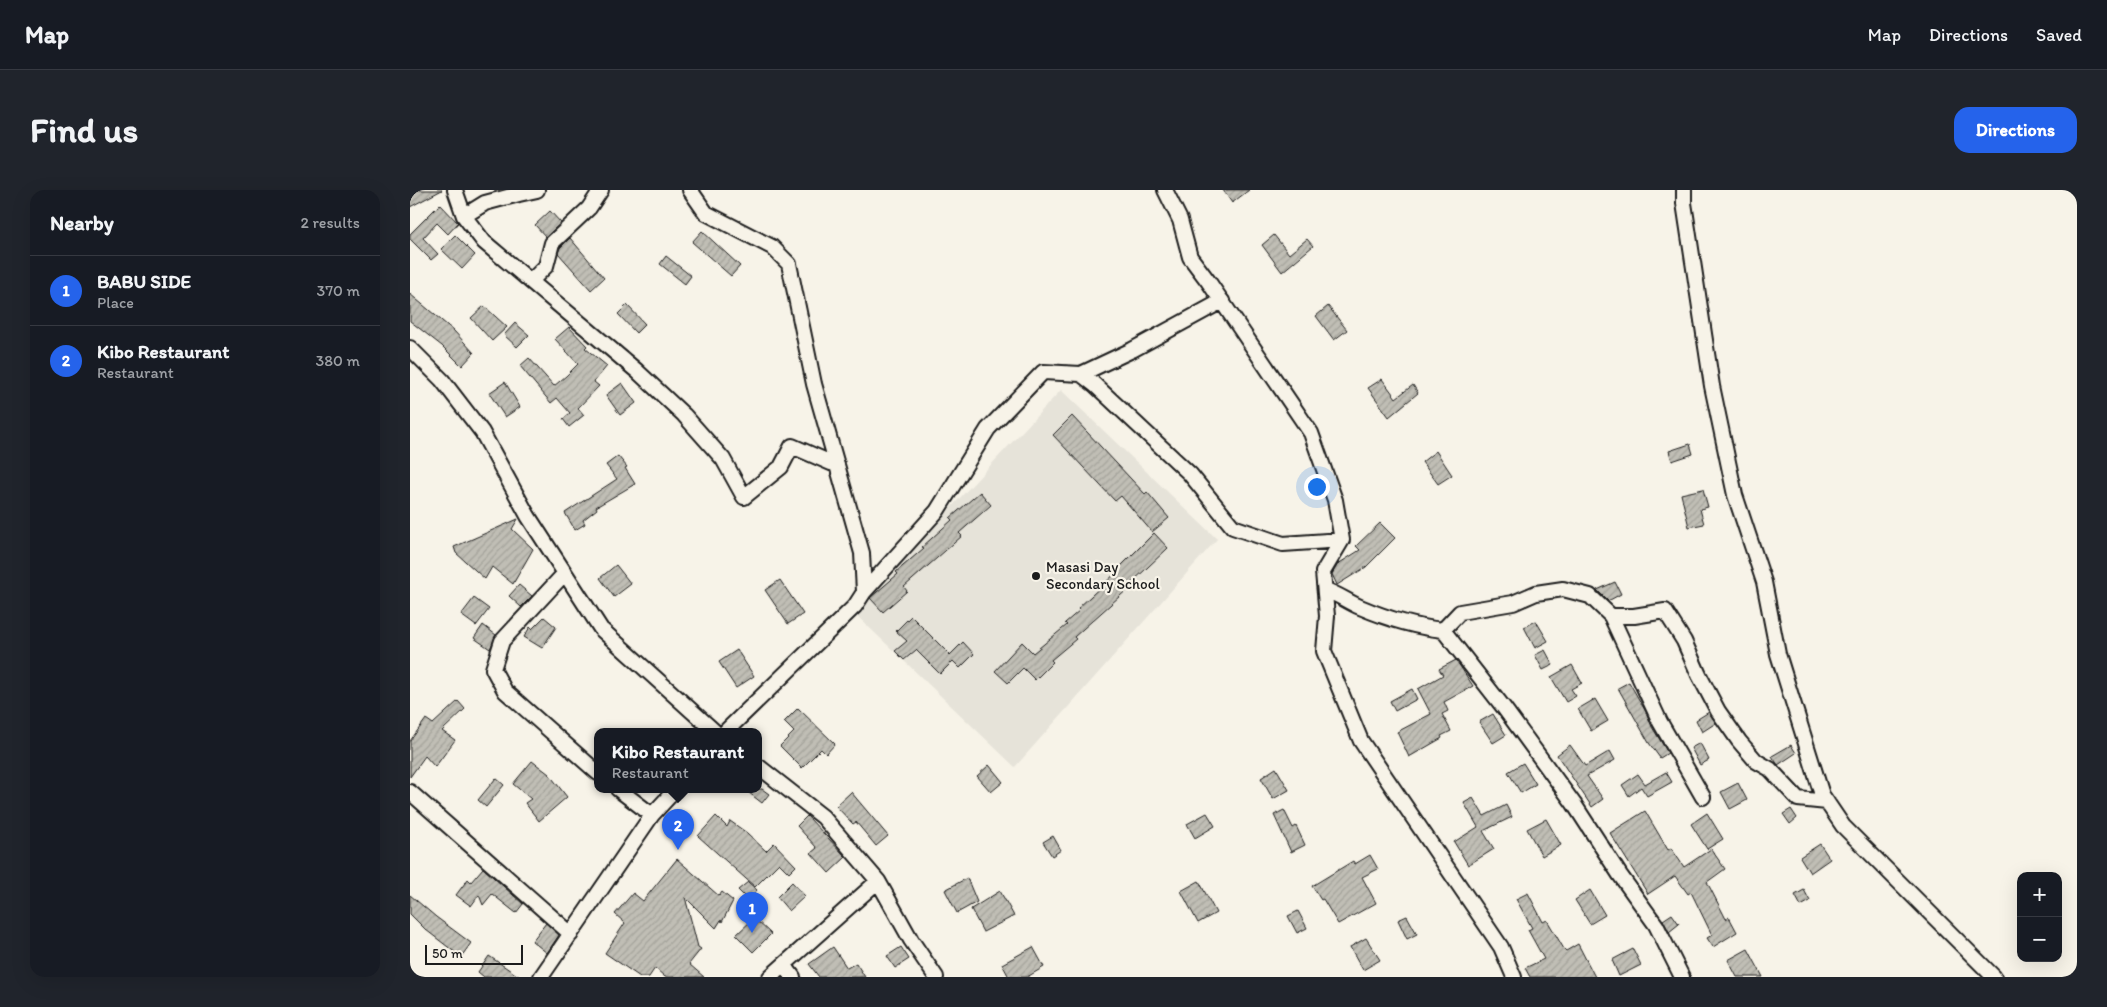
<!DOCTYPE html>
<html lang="en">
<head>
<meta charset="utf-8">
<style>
	body { margin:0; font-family:Itim,sans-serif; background:#20242c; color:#f1f3f6 }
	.controls { position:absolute; right:15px; bottom:15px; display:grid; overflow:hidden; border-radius:10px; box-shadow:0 5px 20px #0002 }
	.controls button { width:45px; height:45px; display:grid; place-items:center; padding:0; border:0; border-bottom:1px solid #363941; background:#171b24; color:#f1f3f6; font:25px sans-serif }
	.scale { position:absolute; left:15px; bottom:12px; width:98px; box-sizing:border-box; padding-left:5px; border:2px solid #1c1c1c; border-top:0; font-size:14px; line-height:18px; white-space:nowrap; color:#1c1c1c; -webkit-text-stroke:4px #f7f3e8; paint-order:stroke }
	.you { position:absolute; left:906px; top:296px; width:18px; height:18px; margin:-12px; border:4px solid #fff; border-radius:50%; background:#1a73e8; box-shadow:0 0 0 8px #1a73e833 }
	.badge { display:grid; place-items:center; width:32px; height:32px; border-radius:50%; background:#2563eb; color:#fff; font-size:16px; font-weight:700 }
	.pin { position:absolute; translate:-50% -41px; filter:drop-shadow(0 1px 2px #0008) }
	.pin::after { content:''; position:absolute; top:26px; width:18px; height:15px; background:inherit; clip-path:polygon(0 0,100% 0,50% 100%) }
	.popup { position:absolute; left:184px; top:538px; width:168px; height:65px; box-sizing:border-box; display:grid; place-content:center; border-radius:10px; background:#171b24; filter:drop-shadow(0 1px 4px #0005); font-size:16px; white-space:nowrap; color:#9ea1a6 }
	.popup b { font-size:19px; color:#f1f3f6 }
	.popup::after { content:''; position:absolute; left:50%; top:100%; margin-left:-10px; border:10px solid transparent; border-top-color:#171b24 }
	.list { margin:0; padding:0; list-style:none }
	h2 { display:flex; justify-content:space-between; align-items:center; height:65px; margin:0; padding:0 20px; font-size:21px }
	h2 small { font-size:16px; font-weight:400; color:#9ea1a6 }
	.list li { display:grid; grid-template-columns:32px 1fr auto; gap:15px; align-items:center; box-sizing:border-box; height:70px; padding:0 20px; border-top:1px solid #363941 }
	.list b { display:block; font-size:19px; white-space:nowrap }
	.list p { margin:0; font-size:16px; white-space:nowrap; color:#9ea1a6 }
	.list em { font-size:16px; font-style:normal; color:#9ea1a6 }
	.map { position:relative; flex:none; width:1667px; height:787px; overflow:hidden; border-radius:15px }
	header { display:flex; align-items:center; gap:30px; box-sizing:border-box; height:70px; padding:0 25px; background:#171b24; border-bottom:1px solid #363941 }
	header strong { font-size:24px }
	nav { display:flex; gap:28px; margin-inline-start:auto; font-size:18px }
	.intro { display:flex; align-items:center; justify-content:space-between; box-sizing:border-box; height:120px; padding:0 30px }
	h1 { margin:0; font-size:35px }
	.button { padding:12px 22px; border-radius:15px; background:#2563eb; color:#fff; font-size:18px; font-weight:700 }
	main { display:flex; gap:30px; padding:0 30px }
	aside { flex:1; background:#171b24; border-radius:15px; box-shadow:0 5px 20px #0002 }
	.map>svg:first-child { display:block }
	.built { fill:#e6e3d9 }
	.building { fill:url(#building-hatch); stroke:#1c1c1c }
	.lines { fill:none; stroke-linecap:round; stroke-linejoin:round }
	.minor-casing { stroke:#1c1c1c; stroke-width:18 }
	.minor { stroke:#f7f3e8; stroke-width:14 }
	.poi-dot { fill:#1c1c1c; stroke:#f7f3e8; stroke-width:2 }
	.labels { text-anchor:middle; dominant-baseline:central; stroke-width:4.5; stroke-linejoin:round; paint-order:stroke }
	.poi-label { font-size:15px; fill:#1c1c1c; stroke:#f7f3e8; text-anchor:start }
</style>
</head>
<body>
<header>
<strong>Map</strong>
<nav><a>Map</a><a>Directions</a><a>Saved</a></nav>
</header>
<div class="intro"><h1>Find us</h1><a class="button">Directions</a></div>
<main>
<aside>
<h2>Nearby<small>2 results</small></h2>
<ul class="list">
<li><span class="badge">1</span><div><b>BABU SIDE</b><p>Place</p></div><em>370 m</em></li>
<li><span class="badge">2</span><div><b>Kibo Restaurant</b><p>Restaurant</p></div><em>380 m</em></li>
</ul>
</aside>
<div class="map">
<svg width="1667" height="787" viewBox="0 0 1667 787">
	<defs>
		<pattern id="building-hatch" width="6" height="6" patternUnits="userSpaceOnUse" patternTransform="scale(1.25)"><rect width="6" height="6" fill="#c0beb5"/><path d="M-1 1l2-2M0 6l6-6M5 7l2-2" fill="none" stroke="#a4a39b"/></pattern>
	</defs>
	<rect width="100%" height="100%" fill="#f7f3e8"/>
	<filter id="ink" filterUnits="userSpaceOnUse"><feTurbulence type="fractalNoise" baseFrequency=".02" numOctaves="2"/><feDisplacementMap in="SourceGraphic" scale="10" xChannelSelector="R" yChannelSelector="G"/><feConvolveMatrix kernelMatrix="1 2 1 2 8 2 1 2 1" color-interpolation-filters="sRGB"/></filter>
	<g filter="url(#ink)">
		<path class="built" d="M 651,200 L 807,349 L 605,577 L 443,422 Z"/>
		<path class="building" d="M 4,0 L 32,0 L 0,17 L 0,2 Z
			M 813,0 L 839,0 L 822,13 Z
			M 30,14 L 48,33 L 38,44 L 27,33 L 13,48 L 28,64 L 21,70 L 0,49 L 0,44 Z
			M 140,21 L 151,33 L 136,47 L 125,35 Z
			M 292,41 L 330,76 L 321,86 L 282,52 Z
			M 45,45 L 65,65 L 52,79 L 31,59 Z
			M 864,45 L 879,64 L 897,49 L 903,56 L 872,82 L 852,55 Z
			M 160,48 L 194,88 L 181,100 L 148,63 L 150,58 Z
			M 256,66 L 281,86 L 275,94 L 250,74 Z
			M 0,104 L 44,141 L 64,163 L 52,176 L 32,156 L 0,131 Z
			M 217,115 L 235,134 L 226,143 L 208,124 Z
			M 74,116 L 97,137 L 82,151 L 61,128 Z
			M 918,116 L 937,140 L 924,150 L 906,126 Z
			M 105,133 L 119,145 L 107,157 L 94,145 Z
			M 159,137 L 177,156 L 175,158 L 197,176 L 184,192 L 189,196 L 168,218 L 174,225 L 159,237 L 153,229 L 160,223 L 147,208 L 141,213 L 110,176 L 119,168 L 144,196 L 156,186 L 168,174 L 145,149 Z
			M 972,189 L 986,208 L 1003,195 L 1008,203 L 979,227 L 958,198 Z
			M 95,192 L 110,217 L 95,227 L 79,203 Z
			M 212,193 L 226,213 L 210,225 L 196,205 Z
			M 662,226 L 735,304 L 737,302 L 759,328 L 742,342 L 711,306 L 705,311 L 643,245 Z
			M 1280,254 L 1283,264 L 1262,271 L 1259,261 Z
			M 1026,261 L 1042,285 L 1028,294 L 1012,272 Z
			M 208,266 L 217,277 L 215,278 L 225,294 L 186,317 L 187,319 L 173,330 L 175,334 L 165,340 L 155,323 L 207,289 L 196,275 Z
			M 1293,299 L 1298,317 L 1290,319 L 1294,334 L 1279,337 L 1271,304 Z
			M 570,302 L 581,315 L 549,343 L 552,346 L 494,397 L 497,401 L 473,422 L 460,408 L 488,384 L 486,382 L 514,358 L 512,357 L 542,330 L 540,328 Z
			M 108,329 L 102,339 L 123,359 L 103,394 L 82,377 L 75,389 L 46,363 L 44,357 Z
			M 970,333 L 985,348 L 956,377 L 927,395 L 922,384 L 928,374 L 950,360 L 946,356 Z
			M 744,343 L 758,358 L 718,396 L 719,398 L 664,447 L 666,449 L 641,470 L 643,472 L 625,490 L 613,478 L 598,493 L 585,481 L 612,452 L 623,463 L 657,435 L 655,433 L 670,420 L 668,418 L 708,381 L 707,380 Z
			M 206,375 L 221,394 L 204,407 L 190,388 Z
			M 370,390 L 393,424 L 378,434 L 355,400 Z
			M 1205,392 L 1211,404 L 1198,411 L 1187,400 Z
			M 109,395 L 122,406 L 111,417 L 99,406 Z
			M 64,408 L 79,419 L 66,436 L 51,425 Z
			M 501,426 L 540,465 L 553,452 L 564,464 L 550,478 L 543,471 L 530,484 L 506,460 L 494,470 L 485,461 L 497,451 L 486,441 Z
			M 134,427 L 146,437 L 132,458 L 114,447 L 120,437 L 122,439 Z
			M 1126,431 L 1138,451 L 1125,458 L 1114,437 Z
			M 73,435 L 86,445 L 80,459 L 64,448 Z
			M 327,460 L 344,486 L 326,498 L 309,472 Z
			M 1135,460 L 1143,475 L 1133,480 L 1125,465 Z
			M 1046,470 L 1063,496 L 1034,512 L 1038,521 L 1032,524 L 1041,541 L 1031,546 L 1032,548 L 999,567 L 987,542 L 1021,524 L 1008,499 L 1033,485 L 1029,479 Z
			M 1162,475 L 1172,493 L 1161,499 L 1166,506 L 1156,512 L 1141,487 Z
			M 1219,492 L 1236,522 L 1242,537 L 1258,563 L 1250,568 L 1239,553 L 1208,498 Z
			M 1002,499 L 1007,509 L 985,521 L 980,511 Z
			M 1185,509 L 1198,531 L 1181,541 L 1168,519 Z
			M 48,511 L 55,519 L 32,541 L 45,550 L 25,577 L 15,566 L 0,587 L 0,551 L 16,529 L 23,534 Z
			M 388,518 L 425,554 L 416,564 L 411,559 L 392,578 L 370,556 L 384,542 L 374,532 Z
			M 1299,522 L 1306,533 L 1292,542 L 1286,530 Z
			M 1083,524 L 1096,545 L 1083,553 L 1069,532 Z
			M 1290,553 L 1299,570 L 1290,575 L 1281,558 Z
			M 1160,555 L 1175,576 L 1200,561 L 1205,570 L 1177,586 L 1193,609 L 1182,617 L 1147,565 Z
			M 1381,555 L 1386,563 L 1368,575 L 1362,566 Z
			M 122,571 L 139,584 L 157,607 L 129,631 L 115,613 L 121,609 L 103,594 Z
			M 1113,573 L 1126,594 L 1111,603 L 1098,582 Z
			M 579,575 L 593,592 L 581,602 L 567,586 Z
			M 866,578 L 879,600 L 863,609 L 851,588 Z
			M 1256,582 L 1262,592 L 1237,606 L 1231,597 L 1219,606 L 1212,595 L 1228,584 L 1235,594 Z
			M 86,588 L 94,595 L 76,617 L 68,610 Z
			M 1328,593 L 1337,610 L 1320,619 L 1311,602 Z
			M 334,599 L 352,599 L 359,604 L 352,613 Z
			M 441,602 L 478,646 L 466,656 L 446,632 L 443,634 L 426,616 Z
			M 1063,608 L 1074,626 L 1096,615 L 1102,627 L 1073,641 L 1084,659 L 1058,675 L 1044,652 L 1068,637 L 1054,613 Z
			M 1381,619 L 1387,628 L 1380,634 L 1373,624 Z
			M 874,620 L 883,638 L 886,636 L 895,655 L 881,662 L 864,625 Z
			M 1235,621 L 1258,660 L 1261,658 L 1274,677 L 1301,659 L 1315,679 L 1297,692 L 1316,729 L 1319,727 L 1327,742 L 1303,757 L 1297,748 L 1302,745 L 1281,702 L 1278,704 L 1265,686 L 1238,704 L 1200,643 Z
			M 797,623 L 805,636 L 785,648 L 777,634 Z
			M 1297,623 L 1313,649 L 1297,659 L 1281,634 Z
			M 306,626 L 317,637 L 320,631 L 337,643 L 356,661 L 364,653 L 386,676 L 379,683 L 369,673 L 345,697 L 288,646 Z
			M 397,626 L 436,667 L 419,683 L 401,663 L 407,658 L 387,636 Z
			M 1136,629 L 1151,655 L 1132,666 L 1117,639 Z
			M 643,646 L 651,660 L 642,666 L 633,652 Z
			M 1410,654 L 1420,669 L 1400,683 L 1390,667 Z
			M 960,665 L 968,679 L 952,687 L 966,713 L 928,734 L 913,709 L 911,710 L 902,696 L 943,671 L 945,674 Z
			M 267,669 L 309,706 L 312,702 L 323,711 L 312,732 L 311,730 L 306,738 L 275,707 L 288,757 L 291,759 L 279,774 L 294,787 L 255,787 L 245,778 L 239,787 L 230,787 L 195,763 L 215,733 L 205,724 L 223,703 L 233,711 Z
			M 73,678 L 113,714 L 106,723 L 82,704 L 73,715 L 69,705 L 61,716 L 46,705 L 58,689 L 61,692 Z
			M 557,688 L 567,712 L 547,723 L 535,700 Z
			M 789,691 L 806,723 L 788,733 L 771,701 Z
			M 338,692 L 347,700 L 338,710 L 328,700 Z
			M 382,692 L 395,706 L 379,721 L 367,707 Z
			M 1180,700 L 1195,725 L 1180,734 L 1165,710 Z
			M 1394,700 L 1400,711 L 1391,716 L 1385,705 Z
			M 590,701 L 604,726 L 573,742 L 561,719 Z
			M 1118,703 L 1133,732 L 1137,730 L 1154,759 L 1156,761 L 1168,754 L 1185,787 L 1120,787 L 1115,778 L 1134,769 L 1118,740 L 1122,738 L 1106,709 Z
			M 0,705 L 26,727 L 61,753 L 51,767 L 16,740 L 0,724 Z
			M 888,721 L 897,738 L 887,743 L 878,726 Z
			M 1262,724 L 1269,734 L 1259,742 L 1253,730 Z
			M 997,726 L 1007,744 L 997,749 L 988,730 Z
			M 344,728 L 361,744 L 343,762 L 326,745 Z
			M 136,733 L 149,745 L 137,763 L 122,751 Z
			M 956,748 L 970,770 L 953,780 L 940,757 Z
			M 423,757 L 437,778 L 446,773 L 455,787 L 409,787 L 399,774 Z
			M 491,757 L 499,769 L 485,778 L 477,766 Z
			M 623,757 L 634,777 L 617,787 L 599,787 L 592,774 Z
			M 1223,759 L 1231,775 L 1209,786 L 1202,770 Z
			M 1338,759 L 1353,787 L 1327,787 L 1318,770 Z
			M 79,766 L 110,787 L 74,787 L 68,782 Z"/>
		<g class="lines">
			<g class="minor-casing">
				<path id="minor" d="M 45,0 L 54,26 L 74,52 L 227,181 L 274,225 L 313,269 L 334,307 L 371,277 L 382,256 L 421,273 L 427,274
					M 280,0 L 296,23 L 362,57 L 379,74 L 404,194 L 452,363 L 454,402 L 445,416 L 316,541
					M 755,0 L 770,30 L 780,67 L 798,91 L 901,243 L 925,310 L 932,350 L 913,382 L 917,426 L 914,461 L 951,551 L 1091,757 L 1104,787
					M 1274,0 L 1274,13 L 1302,196 L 1325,305 L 1354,392 L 1368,464 L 1412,605 L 1433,636 L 1584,787
					M 109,4 L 127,0
					M 54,26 L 75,13 L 109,4 L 111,0
					M 121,91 L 136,76 L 142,53 L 179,18 L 191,0
					M 0,158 L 32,190 L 72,242 L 118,326 L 191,439 L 304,541
					M 671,184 L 722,160 L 812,111
					M 155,383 L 92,451 L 83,479 L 95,501 L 188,583
					M 915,400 C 928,404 938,412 950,417 C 976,428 1005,437 1033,440 L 1050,422 L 1103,413 L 1126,403 L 1153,399 L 1180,406 L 1201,426 L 1224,426 L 1255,421 L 1274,451 L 1289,485 L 1308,521 L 1329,551 L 1346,571 L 1360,579 L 1388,609 L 1417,612
					M 454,402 L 527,321 L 578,239 L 633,182 L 671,184 L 685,195 L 780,284 L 823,337 L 873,354 L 932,350
					M 1201,426 L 1250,532 L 1293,607
					M 1033,440 L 1094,518 L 1164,614 L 1210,685 L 1246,735 L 1272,787
					M 348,576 L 413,627 L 468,691 L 501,750 L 526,787
					M 208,599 L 242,625
					M 0,602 L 161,744
					M 374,775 L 383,787
					M 131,787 L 242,625 L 266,599
					M 360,787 L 468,691"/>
			</g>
			<use href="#minor" class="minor"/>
		</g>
	</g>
	<circle class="poi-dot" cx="626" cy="386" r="5"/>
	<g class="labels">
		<g class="poi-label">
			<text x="636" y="377">Masasi Day<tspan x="636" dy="17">Secondary School</tspan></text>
		</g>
	</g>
</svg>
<div class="controls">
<button>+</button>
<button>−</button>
</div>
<div class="scale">50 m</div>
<div class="you"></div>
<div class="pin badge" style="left:342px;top:743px">1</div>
<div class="pin badge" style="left:268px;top:660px">2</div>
<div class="popup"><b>Kibo Restaurant</b>Restaurant</div>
</div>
</main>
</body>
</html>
